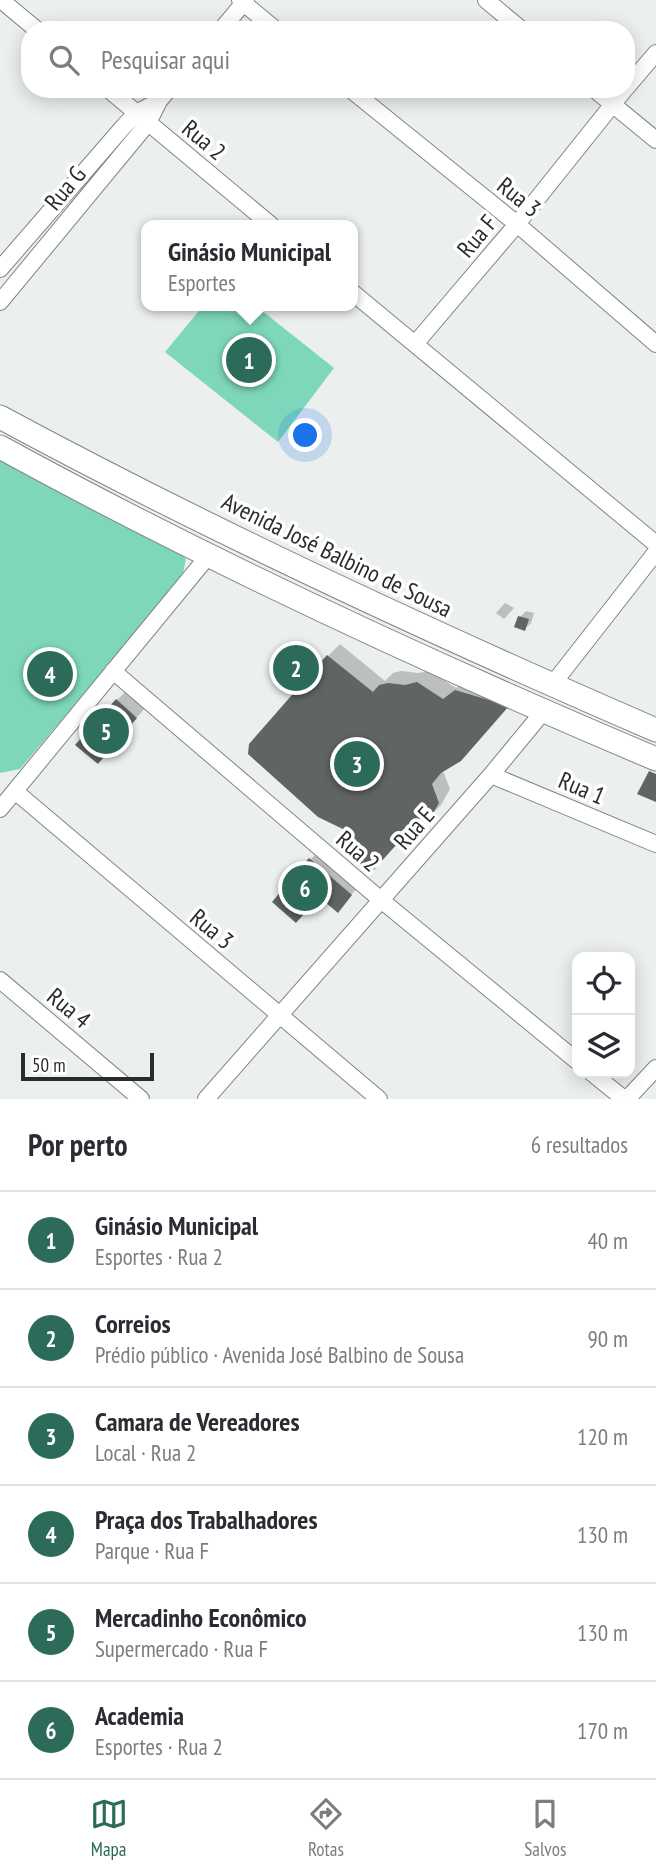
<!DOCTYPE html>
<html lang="pt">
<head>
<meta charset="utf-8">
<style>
	body { margin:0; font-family:"PT Sans Narrow",sans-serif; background:#f2f2f3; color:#2b2b33 }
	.controls { position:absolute; right:21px; bottom:21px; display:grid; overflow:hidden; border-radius:14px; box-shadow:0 4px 18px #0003 }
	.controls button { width:63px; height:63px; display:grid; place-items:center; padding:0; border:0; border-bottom:2px solid #e1e1e2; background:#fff; color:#2b2b33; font:35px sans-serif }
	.scale { position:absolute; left:21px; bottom:18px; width:133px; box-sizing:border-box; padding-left:7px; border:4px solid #2a2b2b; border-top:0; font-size:19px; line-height:24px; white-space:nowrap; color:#2a2b2b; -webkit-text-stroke:5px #fff; paint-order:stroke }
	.you { position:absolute; left:306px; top:436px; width:24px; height:24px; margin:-18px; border:5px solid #fff; border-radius:50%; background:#1a73e8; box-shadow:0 0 0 10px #1a73e833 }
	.badge { display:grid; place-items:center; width:46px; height:46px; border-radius:50%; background:#2c6b59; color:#fff; font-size:23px; font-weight:700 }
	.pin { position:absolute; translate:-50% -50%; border:4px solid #fff; box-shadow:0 2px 7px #0006 }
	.popup { position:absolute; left:141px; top:220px; width:217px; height:91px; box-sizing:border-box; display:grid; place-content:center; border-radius:14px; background:#fff; filter:drop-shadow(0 2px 5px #0005); font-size:23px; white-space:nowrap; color:#7c7c81 }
	.popup b { font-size:26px; color:#2b2b33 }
	.popup::after { content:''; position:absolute; left:50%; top:100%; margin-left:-14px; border:14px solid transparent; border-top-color:#fff }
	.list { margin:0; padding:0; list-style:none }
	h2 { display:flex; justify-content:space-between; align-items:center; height:91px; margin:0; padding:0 28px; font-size:30px }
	h2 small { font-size:23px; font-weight:400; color:#7c7c81 }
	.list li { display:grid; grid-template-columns:46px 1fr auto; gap:21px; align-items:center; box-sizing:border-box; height:98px; padding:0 28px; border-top:2px solid #e1e1e2 }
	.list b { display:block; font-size:26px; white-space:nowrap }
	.list p { margin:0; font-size:23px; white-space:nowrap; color:#7c7c81 }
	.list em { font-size:23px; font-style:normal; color:#7c7c81 }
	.icon { flex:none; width:38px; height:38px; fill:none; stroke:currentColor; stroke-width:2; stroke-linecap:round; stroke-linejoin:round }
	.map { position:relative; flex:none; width:656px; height:1099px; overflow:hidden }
	.search { position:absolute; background:#fff; box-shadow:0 4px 18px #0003; left:21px; right:21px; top:21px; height:77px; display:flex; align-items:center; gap:18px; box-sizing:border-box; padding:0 24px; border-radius:28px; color:#7c7c81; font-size:26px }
	.sheet { height:679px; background:#fff }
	nav { display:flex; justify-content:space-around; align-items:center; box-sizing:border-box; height:98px; border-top:2px solid #e1e1e2; background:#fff; font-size:19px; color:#7c7c81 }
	nav a { display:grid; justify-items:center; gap:4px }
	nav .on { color:#2c6b59 }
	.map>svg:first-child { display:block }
	.green { fill:#7ed7ba }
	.shadow { fill:#0003 }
	.building { fill:#606463 }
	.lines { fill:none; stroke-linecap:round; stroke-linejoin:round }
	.minor-casing { stroke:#818583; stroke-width:18 }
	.secondary-casing { stroke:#818583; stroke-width:25 }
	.minor { stroke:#fff; stroke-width:16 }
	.secondary { stroke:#fff; stroke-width:23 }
	.labels { text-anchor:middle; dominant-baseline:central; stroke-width:7; stroke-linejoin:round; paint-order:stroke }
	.street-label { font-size:24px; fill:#2a2b2b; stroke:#fff }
</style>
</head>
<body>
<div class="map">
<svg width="656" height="1099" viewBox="0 0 656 1099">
	<rect width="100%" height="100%" fill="#ebefed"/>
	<path class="green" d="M 203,306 L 256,306 L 334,368 L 278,442 L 165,352 Z
		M 0,448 L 107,501 L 119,523 L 171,545 L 186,559 L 182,578 L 20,769 L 0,773 Z"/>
	<path class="shadow" d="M 505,603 L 514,608 L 504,619 L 496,613 Z
		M 526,611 L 534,613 L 531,623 L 525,629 L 520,617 Z
		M 340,644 L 385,681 L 393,673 L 401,671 L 418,673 L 430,671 L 456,688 L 468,679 L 519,694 L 443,771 L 450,789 L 441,805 L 429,817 L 328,656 Z
		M 126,691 L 145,708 L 107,753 L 117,700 Z
		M 319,851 L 357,888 L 344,904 L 310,860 Z"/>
	<path class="building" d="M 518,616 L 529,619 L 525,631 L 514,627 Z
		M 327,655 L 373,692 L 379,685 L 388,683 L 405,685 L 417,682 L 443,699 L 455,690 L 509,706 L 461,761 L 441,773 L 432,784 L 439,803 L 429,820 L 423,815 L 371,873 L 352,857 L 349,832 L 318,817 L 248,754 L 249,744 Z
		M 116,699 L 137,718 L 98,764 L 75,745 Z
		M 649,771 L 656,774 L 656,802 L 637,794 Z
		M 309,858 L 352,895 L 338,913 L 319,897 L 296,923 L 272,902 Z"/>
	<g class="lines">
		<g class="minor-casing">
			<path id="minor" d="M 1,0 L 37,30
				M 240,0 L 276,30
				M 486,0 L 522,30
				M 221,30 L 246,0
				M 626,88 L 656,53
				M 108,89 L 271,225
				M 350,89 L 517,224 L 656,344
				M 594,89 L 656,140
				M 0,269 L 124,126 L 136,113 L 159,101
				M 352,292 L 656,544
				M 0,302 L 148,123 L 159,101 L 169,89
				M 415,344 L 517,224 L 625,89
				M 113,671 L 381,900 L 577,1061
				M 552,685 L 656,552
				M 491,775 L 656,844
				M 16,792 L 379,1099
				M 0,809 L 209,555
				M 0,980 L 141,1099
				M 592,1073 L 624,1099
				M 206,1099 L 491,775 L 543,712
				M 627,1099 L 656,1068"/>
		</g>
		<g class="secondary-casing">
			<path id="secondary" d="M 0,417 C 213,532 434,634 656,730
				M 0,447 C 212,563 433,665 656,759"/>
		</g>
		<use href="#minor" class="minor"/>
		<use href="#secondary" class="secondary"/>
	</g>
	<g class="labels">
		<g class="street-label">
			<text transform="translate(204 140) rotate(40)">Rua 2</text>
			<text transform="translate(65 188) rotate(-50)">Rua G</text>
			<text transform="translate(519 197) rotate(39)">Rua 3</text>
			<text transform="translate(477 236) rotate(-50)">Rua F</text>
			<text transform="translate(337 555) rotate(26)">Avenida José Balbino de Sousa</text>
			<text transform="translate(582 788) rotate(23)">Rua 1</text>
			<text transform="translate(414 828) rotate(-49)">Rua E</text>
			<text transform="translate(358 851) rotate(41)">Rua 2</text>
			<text transform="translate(212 929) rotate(40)">Rua 3</text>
			<text transform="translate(69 1008) rotate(40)">Rua 4</text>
		</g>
	</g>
</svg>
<div class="controls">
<button><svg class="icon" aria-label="locate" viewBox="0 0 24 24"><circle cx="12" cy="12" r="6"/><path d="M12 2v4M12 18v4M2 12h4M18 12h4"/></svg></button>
<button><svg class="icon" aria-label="layers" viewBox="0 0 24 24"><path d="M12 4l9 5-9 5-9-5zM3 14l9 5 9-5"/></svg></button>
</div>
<div class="scale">50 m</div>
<div class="you"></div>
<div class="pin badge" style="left:249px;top:360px">1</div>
<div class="popup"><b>Ginásio Municipal</b>Esportes</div>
<div class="pin badge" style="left:296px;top:668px">2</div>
<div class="pin badge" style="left:357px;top:764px">3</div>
<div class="pin badge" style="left:50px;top:674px">4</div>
<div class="pin badge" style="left:106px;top:731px">5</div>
<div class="pin badge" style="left:305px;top:888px">6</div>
<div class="search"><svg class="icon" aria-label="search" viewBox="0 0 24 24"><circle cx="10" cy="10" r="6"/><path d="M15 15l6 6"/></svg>Pesquisar aqui</div>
</div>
<section class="sheet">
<h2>Por perto<small>6 resultados</small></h2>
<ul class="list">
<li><span class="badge">1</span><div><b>Ginásio Municipal</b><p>Esportes · Rua 2</p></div><em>40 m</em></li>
<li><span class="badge">2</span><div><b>Correios</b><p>Prédio público · Avenida José Balbino de Sousa</p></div><em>90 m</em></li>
<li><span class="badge">3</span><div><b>Camara de Vereadores</b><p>Local · Rua 2</p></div><em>120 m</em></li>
<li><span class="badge">4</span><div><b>Praça dos Trabalhadores</b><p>Parque · Rua F</p></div><em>130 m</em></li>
<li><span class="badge">5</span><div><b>Mercadinho Econômico</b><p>Supermercado · Rua F</p></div><em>130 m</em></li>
<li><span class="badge">6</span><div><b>Academia</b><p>Esportes · Rua 2</p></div><em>170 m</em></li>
</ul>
</section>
<nav>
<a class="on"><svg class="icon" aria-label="map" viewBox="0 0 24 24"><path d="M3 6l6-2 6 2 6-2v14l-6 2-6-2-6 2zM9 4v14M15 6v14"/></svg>Mapa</a>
<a><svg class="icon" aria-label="directions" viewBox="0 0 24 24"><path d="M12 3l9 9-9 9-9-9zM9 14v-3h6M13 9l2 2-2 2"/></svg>Rotas</a>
<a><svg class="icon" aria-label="saved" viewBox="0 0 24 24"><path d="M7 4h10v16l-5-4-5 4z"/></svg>Salvos</a>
</nav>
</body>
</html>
